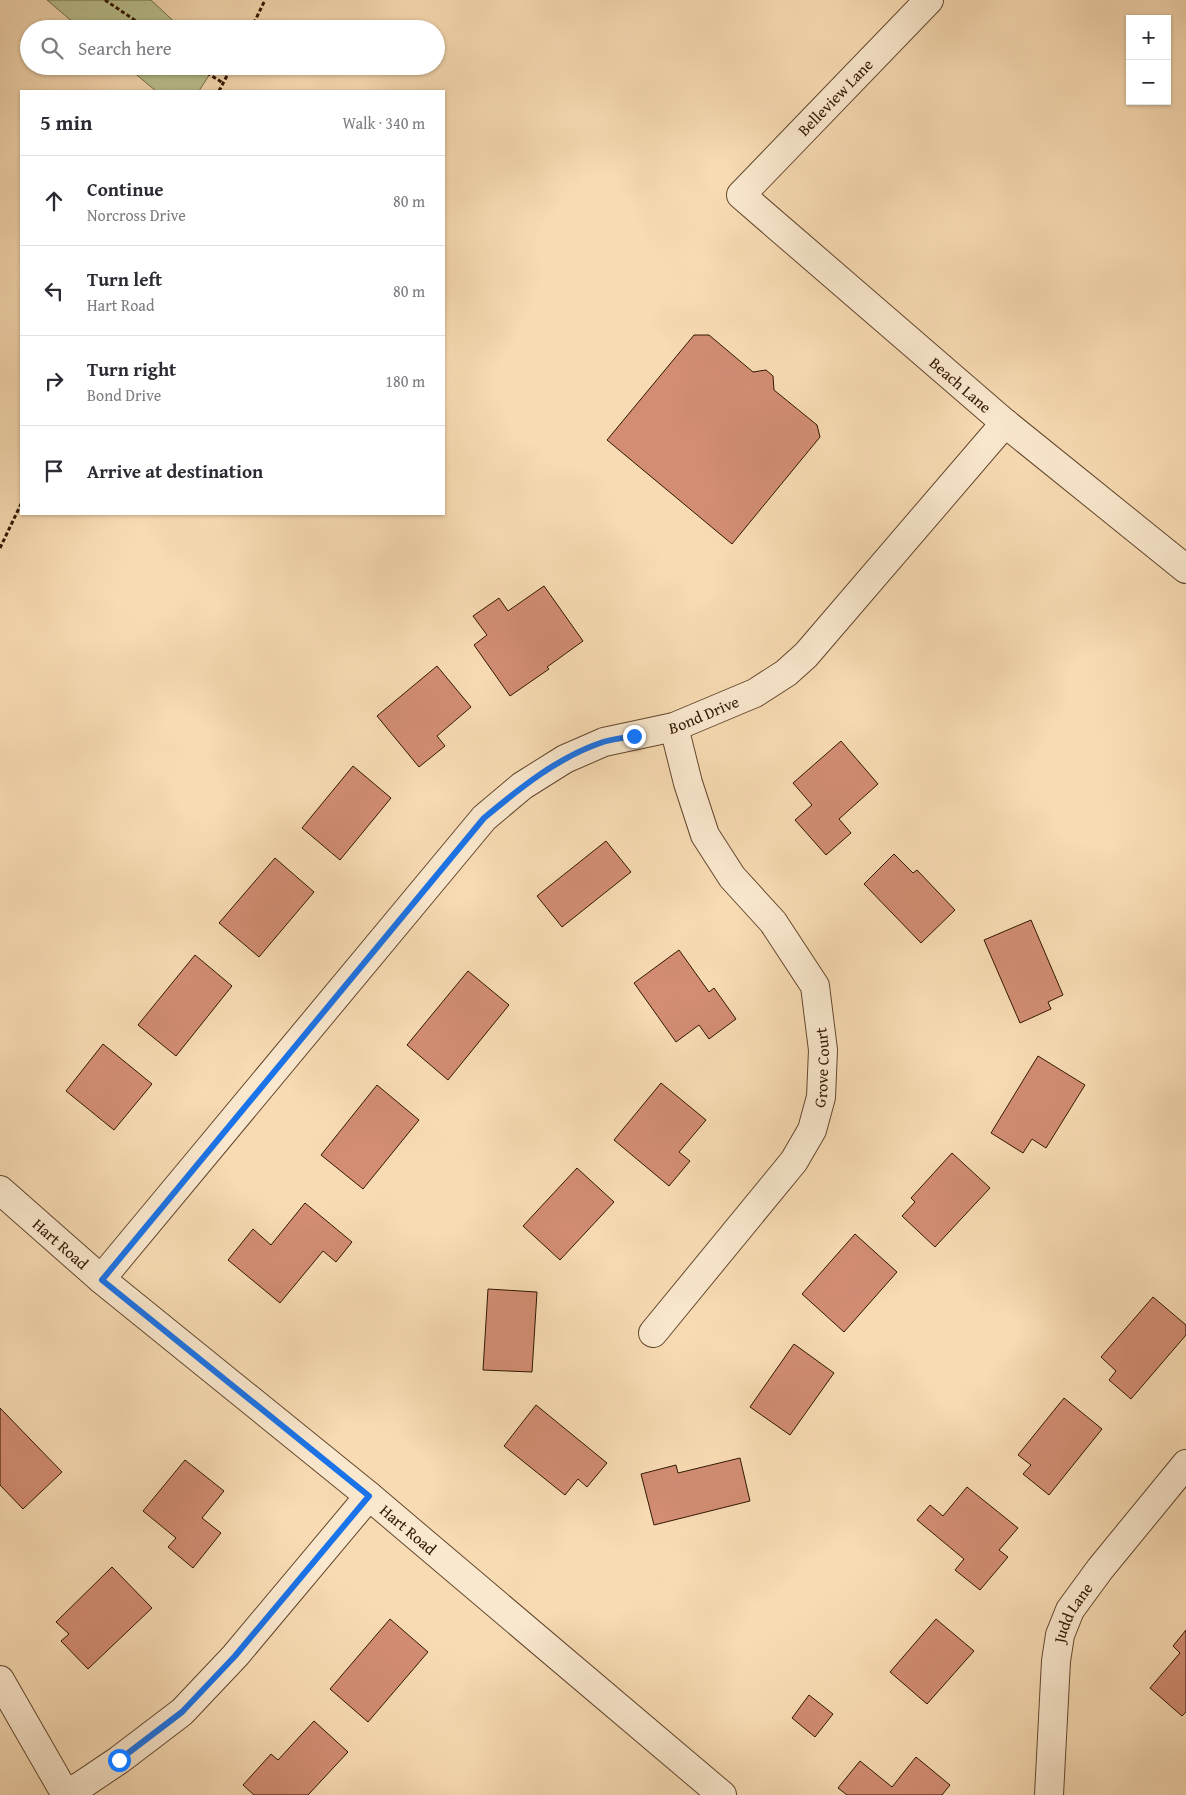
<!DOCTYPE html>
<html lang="en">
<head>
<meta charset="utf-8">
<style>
	body { margin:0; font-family:"Gentium Book Plus",serif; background:#f7f7f7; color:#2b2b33 }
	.controls { position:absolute; right:15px; top:15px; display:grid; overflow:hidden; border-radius:0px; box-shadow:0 1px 4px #0004 }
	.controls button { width:45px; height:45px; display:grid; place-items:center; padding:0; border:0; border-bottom:1px solid #e1e1e2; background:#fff; color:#2b2b33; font:25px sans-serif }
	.stop { position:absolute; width:15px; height:15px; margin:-11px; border:4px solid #1a73e8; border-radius:50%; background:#fff }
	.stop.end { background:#1a73e8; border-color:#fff; box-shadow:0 1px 5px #0008 }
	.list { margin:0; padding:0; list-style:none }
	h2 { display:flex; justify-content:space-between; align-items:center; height:65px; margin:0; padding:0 20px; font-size:21px }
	h2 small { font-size:16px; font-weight:400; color:#7c7c81 }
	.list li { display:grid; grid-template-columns:32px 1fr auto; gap:15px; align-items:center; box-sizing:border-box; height:90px; padding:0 20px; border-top:1px solid #e1e1e2 }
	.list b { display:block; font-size:19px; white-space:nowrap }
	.list p { margin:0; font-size:16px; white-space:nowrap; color:#7c7c81 }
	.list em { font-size:16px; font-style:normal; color:#7c7c81 }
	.icon { flex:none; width:28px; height:28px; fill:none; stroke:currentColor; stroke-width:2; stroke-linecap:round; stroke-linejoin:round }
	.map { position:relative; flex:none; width:1186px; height:1795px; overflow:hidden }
	.search { position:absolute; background:#fff; box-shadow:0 1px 4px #0004; left:20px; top:20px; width:425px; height:55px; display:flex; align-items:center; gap:12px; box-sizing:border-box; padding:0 18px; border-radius:28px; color:#7c7c81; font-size:19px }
	.panel { position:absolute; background:#fff; box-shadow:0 1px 4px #0004; left:20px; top:90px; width:425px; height:425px; border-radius:0px }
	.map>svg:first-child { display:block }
	.green { fill:#bac18f; stroke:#756c48 }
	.building { fill:#d28d73; stroke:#301600 }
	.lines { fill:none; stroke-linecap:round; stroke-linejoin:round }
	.minor-casing { stroke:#62472d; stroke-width:30 }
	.path { stroke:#301600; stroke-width:3; stroke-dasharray:4 2.5; stroke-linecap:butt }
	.minor { stroke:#fae8ce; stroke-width:28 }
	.route { stroke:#1a73e8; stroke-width:6 }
	.labels { text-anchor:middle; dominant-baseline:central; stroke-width:4.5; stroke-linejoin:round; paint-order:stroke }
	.street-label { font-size:16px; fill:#301600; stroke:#fae8ce }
</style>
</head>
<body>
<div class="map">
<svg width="1186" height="1795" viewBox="0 0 1186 1795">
	<rect width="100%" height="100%" fill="#f8dbb3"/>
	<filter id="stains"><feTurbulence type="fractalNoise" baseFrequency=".004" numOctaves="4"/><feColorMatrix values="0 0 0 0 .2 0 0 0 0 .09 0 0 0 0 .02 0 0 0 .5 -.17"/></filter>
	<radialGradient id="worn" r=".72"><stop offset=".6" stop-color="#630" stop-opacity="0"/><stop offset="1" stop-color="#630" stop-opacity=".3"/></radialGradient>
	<path class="green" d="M 47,0 L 151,0 L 182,29 L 81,29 Z
		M 126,66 L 215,66 L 199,91 L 156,91 Z"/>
	<path class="building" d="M 694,335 L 709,335 L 753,372 L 766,370 L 773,376 L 774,390 L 817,425 L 820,437 L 732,544 L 607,440 Z
		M 544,586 L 583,641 L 547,667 L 549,669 L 510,696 L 474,645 L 487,635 L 473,616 L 499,598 L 508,611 Z
		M 437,666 L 471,707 L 437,736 L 445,746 L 419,767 L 377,716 Z
		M 841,741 L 878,784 L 839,819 L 851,833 L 826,855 L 795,820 L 812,805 L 793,783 Z
		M 353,766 L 391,798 L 340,860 L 302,828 Z
		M 606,841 L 631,872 L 562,927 L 537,896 Z
		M 894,854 L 913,873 L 917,870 L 955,910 L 921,943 L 864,884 Z
		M 275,858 L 314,892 L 259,957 L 219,923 Z
		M 1031,920 L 1063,995 L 1048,1002 L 1051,1009 L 1020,1023 L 984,940 Z
		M 679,950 L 709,992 L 714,988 L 736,1019 L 709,1039 L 699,1025 L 676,1042 L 634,983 Z
		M 195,955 L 232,986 L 176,1056 L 138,1025 Z
		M 468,971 L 509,1005 L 448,1080 L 407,1045 Z
		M 103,1044 L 152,1084 L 114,1130 L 66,1091 Z
		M 1038,1056 L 1085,1085 L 1046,1148 L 1032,1139 L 1023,1153 L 991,1133 Z
		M 661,1083 L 706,1120 L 679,1152 L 690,1161 L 669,1186 L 614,1140 Z
		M 377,1085 L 419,1120 L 363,1189 L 321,1155 Z
		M 952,1153 L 990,1188 L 935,1247 L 902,1216 L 915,1202 L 911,1198 Z
		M 577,1168 L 614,1202 L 560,1260 L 523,1226 Z
		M 305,1203 L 352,1242 L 336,1262 L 323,1251 L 280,1303 L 228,1260 L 253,1229 L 271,1245 Z
		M 855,1234 L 897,1272 L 844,1332 L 802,1294 Z
		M 488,1289 L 537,1292 L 532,1372 L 483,1370 Z
		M 1153,1297 L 1186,1325 L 1186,1335 L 1131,1399 L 1109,1380 L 1116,1371 L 1101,1357 Z
		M 794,1344 L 834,1373 L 790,1435 L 750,1407 Z
		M 1064,1398 L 1102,1429 L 1049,1495 L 1023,1474 L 1031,1465 L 1018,1455 Z
		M 536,1405 L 607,1463 L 587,1487 L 578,1479 L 565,1495 L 504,1446 Z
		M 0,1408 L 62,1472 L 23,1509 L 0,1485 Z
		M 740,1458 L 750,1501 L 654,1525 L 641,1474 L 676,1465 L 678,1473 Z
		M 185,1460 L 224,1491 L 202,1518 L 221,1533 L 193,1568 L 168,1547 L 176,1538 L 143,1511 Z
		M 967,1487 L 1018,1528 L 999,1550 L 1008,1557 L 980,1590 L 955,1570 L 964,1559 L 917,1520 L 930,1505 L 943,1516 Z
		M 112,1567 L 152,1608 L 88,1669 L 61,1641 L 69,1634 L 56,1622 Z
		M 390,1619 L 428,1652 L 368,1722 L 330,1689 Z
		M 936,1619 L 974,1651 L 927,1704 L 890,1672 Z
		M 1186,1630 L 1186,1712 L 1182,1716 L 1150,1688 L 1180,1653 L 1173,1646 Z
		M 809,1695 L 833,1714 L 815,1737 L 792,1718 Z
		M 314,1721 L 348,1752 L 308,1795 L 254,1795 L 243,1785 L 271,1754 L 278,1760 Z
		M 916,1757 L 950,1785 L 942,1795 L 847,1795 L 838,1788 L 860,1761 L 892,1787 Z"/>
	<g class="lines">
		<g class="minor-casing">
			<g id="minor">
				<path id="s1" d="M 929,0 L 741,195 L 1005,423 L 1186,569"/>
				<path id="s2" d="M 0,1190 L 101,1279 L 369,1496 L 722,1795"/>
				<path id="s3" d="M 101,1279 L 484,818 L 522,786 L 565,759 L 604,742 L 674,727 L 755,693 L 786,673 L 806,655 L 1005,423"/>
				<path id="s4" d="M 653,1333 L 794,1161 L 812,1130 L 821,1097 L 823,1050 L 815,986 L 773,922 L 732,877 L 705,835 L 688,783 L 674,727"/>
				<path d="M 0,1680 L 66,1795"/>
				<path d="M 67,1795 L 119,1760 L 182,1712 L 235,1656 L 369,1496"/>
				<path id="s5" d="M 1049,1795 L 1056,1661 L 1060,1635 L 1070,1610 L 1100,1569 L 1186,1464"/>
			</g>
		</g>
		<path class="path" d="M 105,0 L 148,29
			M 251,29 L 265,0
			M 196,66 L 223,83
			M 219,91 L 232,66
			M 0,548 L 21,504"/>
		<use href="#minor" class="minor"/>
	</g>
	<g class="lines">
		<path class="route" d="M 119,1760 L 182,1712 L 235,1656 L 369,1496 L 102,1280 L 484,818 C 520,788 558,757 603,742 C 613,739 624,738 634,736"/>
	</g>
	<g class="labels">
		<g class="street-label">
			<text transform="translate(835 97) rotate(-46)">Belleview Lane</text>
			<text stroke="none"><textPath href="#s1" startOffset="561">Beach Lane</textPath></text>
			<text stroke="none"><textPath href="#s3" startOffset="846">Bond Drive</textPath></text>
			<text stroke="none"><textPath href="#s4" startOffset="322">Grove Court</textPath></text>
			<text stroke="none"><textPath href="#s2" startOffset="81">Hart Road</textPath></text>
			<text stroke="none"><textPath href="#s2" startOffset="531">Hart Road</textPath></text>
			<text stroke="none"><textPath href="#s5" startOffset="186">Judd Lane</textPath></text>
		</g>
	</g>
	<rect width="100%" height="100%" filter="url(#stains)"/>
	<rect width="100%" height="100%" fill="url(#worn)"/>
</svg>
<div class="controls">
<button>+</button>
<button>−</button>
</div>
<div class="stop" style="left:119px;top:1760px"></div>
<div class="stop end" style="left:634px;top:736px"></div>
<div class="search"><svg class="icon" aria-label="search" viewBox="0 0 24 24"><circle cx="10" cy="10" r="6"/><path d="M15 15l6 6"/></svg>Search here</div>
<section class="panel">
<h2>5 min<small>Walk · 340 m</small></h2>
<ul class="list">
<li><svg class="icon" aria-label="ahead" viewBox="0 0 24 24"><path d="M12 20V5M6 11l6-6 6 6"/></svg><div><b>Continue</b><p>Norcross Drive</p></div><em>80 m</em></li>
<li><svg class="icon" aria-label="left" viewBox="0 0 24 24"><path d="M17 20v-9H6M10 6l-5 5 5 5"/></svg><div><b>Turn left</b><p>Hart Road</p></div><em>80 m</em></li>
<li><svg class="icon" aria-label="right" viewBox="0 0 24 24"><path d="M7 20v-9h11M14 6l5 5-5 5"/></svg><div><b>Turn right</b><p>Bond Drive</p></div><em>180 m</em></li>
<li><svg class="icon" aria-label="arrive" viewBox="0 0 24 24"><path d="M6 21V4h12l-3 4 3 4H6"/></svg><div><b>Arrive at destination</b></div></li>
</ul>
</section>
</div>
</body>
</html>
